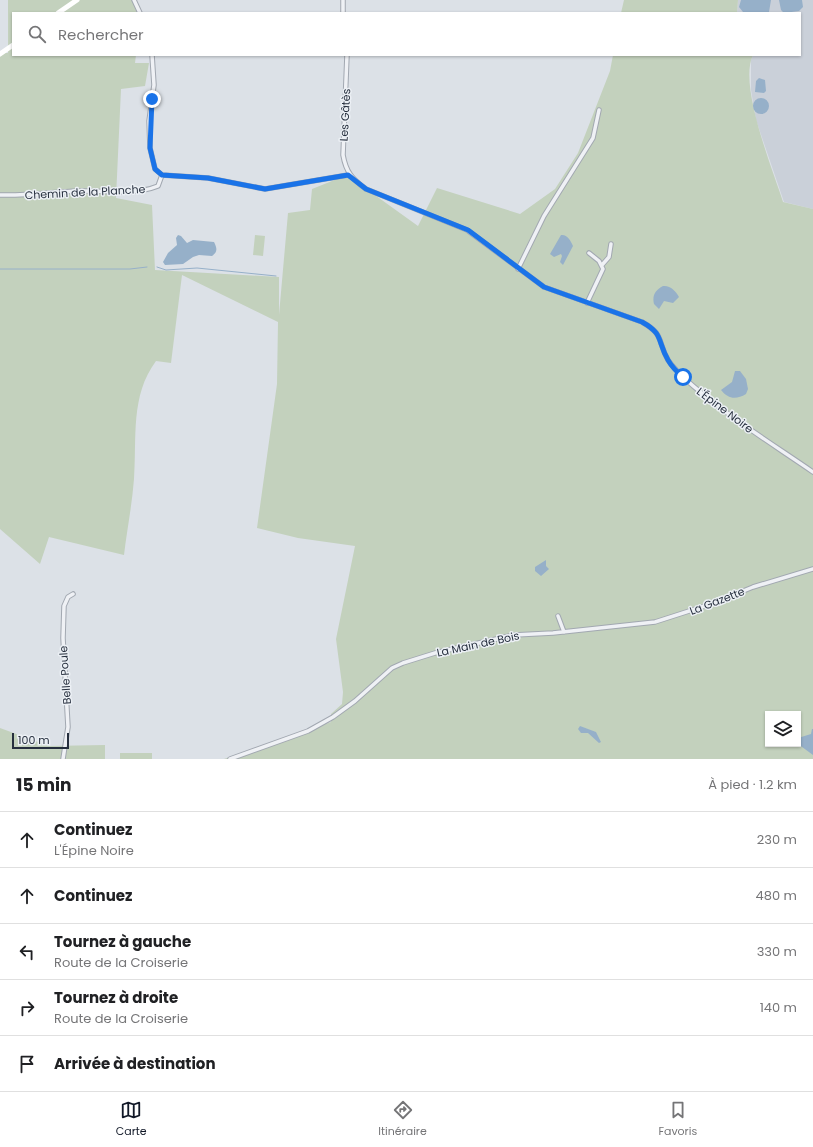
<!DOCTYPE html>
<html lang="fr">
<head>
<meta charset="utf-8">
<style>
	body { margin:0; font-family:Poppins,sans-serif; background:#f2f2f2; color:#202124 }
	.controls { position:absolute; right:12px; bottom:12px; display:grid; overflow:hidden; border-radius:0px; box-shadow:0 1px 3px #0004 }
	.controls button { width:36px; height:36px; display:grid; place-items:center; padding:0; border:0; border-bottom:1px solid #e0e0e0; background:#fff; color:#202124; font:20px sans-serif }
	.scale { position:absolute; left:12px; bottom:10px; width:57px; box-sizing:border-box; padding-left:4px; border:2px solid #262f3e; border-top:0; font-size:11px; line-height:14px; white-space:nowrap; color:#262f3e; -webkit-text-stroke:3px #ecf0f5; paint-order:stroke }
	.stop { position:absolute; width:12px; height:12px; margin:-9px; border:3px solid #1a73e8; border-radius:50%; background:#fff }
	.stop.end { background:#1a73e8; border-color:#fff; box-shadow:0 1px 4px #0008 }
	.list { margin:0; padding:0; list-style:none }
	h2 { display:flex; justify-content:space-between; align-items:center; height:52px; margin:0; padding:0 16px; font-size:17px }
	h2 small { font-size:13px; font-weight:400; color:#757577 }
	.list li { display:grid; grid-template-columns:26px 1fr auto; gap:12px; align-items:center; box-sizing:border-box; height:56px; padding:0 16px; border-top:1px solid #e0e0e0 }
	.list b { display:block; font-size:15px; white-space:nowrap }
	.list p { margin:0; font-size:13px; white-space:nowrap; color:#757577 }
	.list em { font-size:13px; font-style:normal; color:#757577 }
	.icon { flex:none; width:22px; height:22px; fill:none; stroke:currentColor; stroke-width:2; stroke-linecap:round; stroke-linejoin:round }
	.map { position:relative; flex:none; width:813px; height:759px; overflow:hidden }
	.search { position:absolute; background:#fff; box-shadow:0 1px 3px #0004; left:12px; right:12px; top:12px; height:44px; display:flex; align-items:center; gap:10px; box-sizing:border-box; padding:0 14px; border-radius:0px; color:#757577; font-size:15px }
	.sheet { height:332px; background:#fff }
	nav { display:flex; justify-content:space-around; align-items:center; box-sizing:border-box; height:56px; border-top:1px solid #e0e0e0; background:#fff; font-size:11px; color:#757577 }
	nav a { display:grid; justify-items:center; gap:2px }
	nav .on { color:#111827 }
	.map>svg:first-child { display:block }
	.built { fill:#cad0d9 }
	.green { fill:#c3d1bd; fill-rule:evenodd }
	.water { fill:#96b0c9 }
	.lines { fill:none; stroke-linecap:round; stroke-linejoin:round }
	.stream { stroke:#96b0c9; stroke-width:1 }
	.minor-casing { stroke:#a2a8b1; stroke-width:5.5 }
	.minor { stroke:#eff1f5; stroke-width:3.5 }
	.secondary { stroke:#fff; stroke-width:5 }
	.route { stroke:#1a73e8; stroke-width:5 }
	.labels { text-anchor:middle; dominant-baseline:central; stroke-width:3; stroke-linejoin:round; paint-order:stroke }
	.street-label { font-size:11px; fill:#262f3e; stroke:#ecf0f5 }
</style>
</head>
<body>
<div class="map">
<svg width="813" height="759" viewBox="0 0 813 759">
	<rect width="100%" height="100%" fill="#dce1e7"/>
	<path class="built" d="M 738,0 L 813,0 L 813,209 L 784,202 L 756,120 L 751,90 L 751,60 L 753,55 L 800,55 L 800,13 L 737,13 Z"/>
	<path class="green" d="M 8,0 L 132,0 L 137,13 L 13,13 L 13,55 L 136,55 L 135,63 L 149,63 L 145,86 L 121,89 L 116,198 L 152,205 L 155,270 L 279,277 L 279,315 L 288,213 L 310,210 L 312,189 L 347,175 L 418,226 L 437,188 L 520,214 L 555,189 L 578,153 L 610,71 L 613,55 L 753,55 C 738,85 773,170 783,202 L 813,209 L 813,759 L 224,759 L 331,722 L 331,714 L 342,704 L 343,692 L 336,639 L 355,546 L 298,538 L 257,528 L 277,384 L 278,322 L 182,275 L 171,363 L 156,361 C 130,396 137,438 134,479 C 132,505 127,530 124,555 L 49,537 L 40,564 L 0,529 L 0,53 L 8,53 ZM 768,714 L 798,714 L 798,744 L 768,744 Z
		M 624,0 L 738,0 L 737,13 L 621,13 Z
		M 255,235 L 265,236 L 263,256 L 253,255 Z
		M 0,728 L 49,746 L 105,745 L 105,759 L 0,759 Z
		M 120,753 L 152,753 L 152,759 L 120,759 Z"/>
	<path class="water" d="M 741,0 L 771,0 L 769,12 L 743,12 L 739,7 Z
		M 779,0 L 802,0 L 803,7 L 799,11 L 784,13 L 781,10 Z
		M 759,78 L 765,80 L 766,91 L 764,93 L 755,92 L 756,81 Z
		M753 106a8 8 0 1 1 16 0a8 8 0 1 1-16 0Z
		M 178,235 L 181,236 L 187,243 L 193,240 L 214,242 C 217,248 218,252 212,256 L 199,255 L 193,257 L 183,264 L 165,265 L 163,262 L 168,253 L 177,245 L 176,238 Z
		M 561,235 C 567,234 571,241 573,246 L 563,265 L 560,262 L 562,256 L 561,254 L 554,257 L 550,254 Z
		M 663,286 C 670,285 676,291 679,297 L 673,303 L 664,301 L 659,309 L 654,304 C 652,296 655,290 663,286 Z
		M 735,371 L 740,371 L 746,379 L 748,389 L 746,394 C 736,400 728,399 721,390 L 732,382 Z
		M 546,560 L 546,566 L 549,569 L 541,576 L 535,571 L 535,567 Z
		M 580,726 L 596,732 L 601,742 L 599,743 L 588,733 L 581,733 L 578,729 Z
		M 812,729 L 813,729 L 813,755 L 798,744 L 798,738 L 811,734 Z"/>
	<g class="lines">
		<path class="stream" d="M 157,267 L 166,270 L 197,268 L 276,276
			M 0,269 L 130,269 L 147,267"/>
		<g class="minor-casing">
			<path id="minor" d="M 134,0 L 140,13
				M 343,0 L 343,13
				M 152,55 L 154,85 L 149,121 L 150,148 L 155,169 L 162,175 L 208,178 L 265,189 L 348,175
				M 347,55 L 343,155 C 346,172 352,179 366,189 L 467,230 L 544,287 L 642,322 C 665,335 657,341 668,360 C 672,366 677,371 682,376 C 722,413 768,441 813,472
				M 0,195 C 26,196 52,192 78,191 C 104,190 133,196 158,186 L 162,175
				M 602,265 L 609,257 L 611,244
				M 518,269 L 544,216 L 593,138 L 599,110
				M 587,303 L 603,269 L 599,261 L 589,253
				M 558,616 L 564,632
				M 63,759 L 68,727 L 63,638 L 64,606 L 68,597 L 73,594
				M 230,759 L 308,731 L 333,717 L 355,701 L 392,668 L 403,663 L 435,653 L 514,635 L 553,633 L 655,622 L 714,603 L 753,587 L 813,569"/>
		</g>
		<use href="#minor" class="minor"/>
		<path class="secondary" d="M 58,13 L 77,0
			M 0,54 L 13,45"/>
	</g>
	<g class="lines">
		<path class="route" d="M 152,99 L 150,148 L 155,169 L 162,175 L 208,178 L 265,189 L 348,175 L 366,189 L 468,230 L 544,287 L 642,322 C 664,334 657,341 668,360 C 672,367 677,372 683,377"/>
	</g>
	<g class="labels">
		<g class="street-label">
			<text transform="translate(345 115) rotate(-87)">Les Gâtès</text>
			<text transform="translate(85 192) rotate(-3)">Chemin de la Planche</text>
			<text transform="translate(725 410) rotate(37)">L'Épine Noire</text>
			<text transform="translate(717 601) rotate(-21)">La Gazette</text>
			<text transform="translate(478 644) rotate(-12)">La Main de Bois</text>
			<text transform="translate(65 675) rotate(-94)">Belle Poule</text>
		</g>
	</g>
</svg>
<div class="controls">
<button><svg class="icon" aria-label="layers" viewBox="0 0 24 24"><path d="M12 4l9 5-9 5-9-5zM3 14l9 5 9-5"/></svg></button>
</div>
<div class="scale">100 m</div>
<div class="stop" style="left:683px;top:377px"></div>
<div class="stop end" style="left:152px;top:99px"></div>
<div class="search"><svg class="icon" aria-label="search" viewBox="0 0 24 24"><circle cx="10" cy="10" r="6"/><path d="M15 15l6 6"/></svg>Rechercher</div>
</div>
<section class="sheet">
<h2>15 min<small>À pied · 1.2 km</small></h2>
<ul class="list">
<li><svg class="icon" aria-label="ahead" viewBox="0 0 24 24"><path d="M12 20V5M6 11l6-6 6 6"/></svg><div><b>Continuez</b><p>L'Épine Noire</p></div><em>230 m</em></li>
<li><svg class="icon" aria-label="ahead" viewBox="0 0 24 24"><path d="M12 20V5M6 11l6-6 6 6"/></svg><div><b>Continuez</b></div><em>480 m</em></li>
<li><svg class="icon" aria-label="left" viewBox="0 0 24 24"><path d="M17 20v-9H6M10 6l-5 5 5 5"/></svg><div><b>Tournez à gauche</b><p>Route de la Croiserie</p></div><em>330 m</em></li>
<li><svg class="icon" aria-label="right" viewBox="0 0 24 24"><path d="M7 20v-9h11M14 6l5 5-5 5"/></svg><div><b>Tournez à droite</b><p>Route de la Croiserie</p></div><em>140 m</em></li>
<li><svg class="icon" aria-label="arrive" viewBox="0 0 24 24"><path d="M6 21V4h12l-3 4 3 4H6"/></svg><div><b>Arrivée à destination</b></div></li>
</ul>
</section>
<nav>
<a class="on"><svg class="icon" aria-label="map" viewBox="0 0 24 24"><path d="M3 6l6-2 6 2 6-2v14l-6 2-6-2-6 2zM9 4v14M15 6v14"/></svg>Carte</a>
<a><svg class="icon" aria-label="directions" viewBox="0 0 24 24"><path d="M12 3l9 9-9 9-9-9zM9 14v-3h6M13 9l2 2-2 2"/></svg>Itinéraire</a>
<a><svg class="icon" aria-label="saved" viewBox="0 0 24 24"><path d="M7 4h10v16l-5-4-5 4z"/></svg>Favoris</a>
</nav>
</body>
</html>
